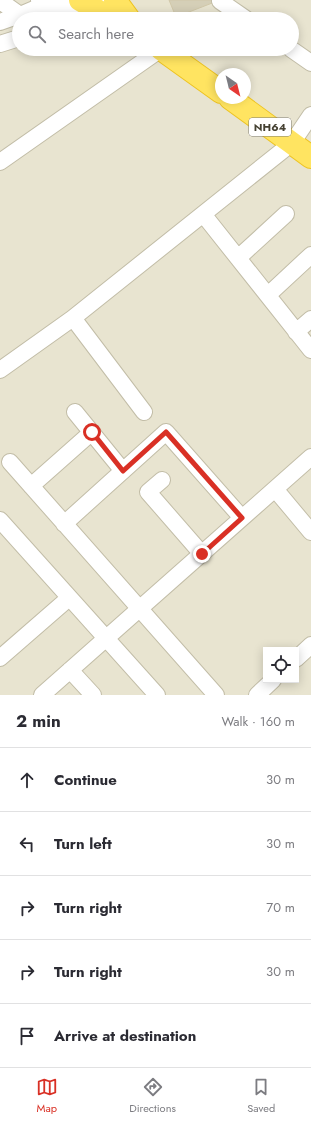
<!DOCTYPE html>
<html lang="en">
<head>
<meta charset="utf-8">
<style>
	body { margin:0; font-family:Jost,sans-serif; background:#f7f7f7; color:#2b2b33 }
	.controls { position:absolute; right:12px; bottom:12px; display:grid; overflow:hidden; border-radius:0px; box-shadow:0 2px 10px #0003 }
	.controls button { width:36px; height:36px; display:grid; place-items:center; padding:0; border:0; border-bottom:1px solid #e1e1e2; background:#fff; color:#2b2b33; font:20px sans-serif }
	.compass { position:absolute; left:215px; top:68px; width:36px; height:36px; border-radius:50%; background:#fff; box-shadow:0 2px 10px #0003; rotate:145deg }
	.stop { position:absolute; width:12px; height:12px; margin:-9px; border:3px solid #d93025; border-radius:50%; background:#fff }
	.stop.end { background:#d93025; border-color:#fff; box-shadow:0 1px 4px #0008 }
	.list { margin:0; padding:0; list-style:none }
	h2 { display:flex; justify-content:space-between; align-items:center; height:52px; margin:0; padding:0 16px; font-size:17px }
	h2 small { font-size:13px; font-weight:400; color:#7c7c81 }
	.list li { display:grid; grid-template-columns:26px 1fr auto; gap:12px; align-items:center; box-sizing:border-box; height:64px; padding:0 16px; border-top:1px solid #e1e1e2 }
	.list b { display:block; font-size:15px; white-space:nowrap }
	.list em { font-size:13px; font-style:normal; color:#7c7c81 }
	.icon { flex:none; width:22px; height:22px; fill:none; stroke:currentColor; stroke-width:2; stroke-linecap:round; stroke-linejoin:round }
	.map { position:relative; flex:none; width:311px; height:695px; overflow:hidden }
	.search { position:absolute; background:#fff; box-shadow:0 2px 10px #0003; left:12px; right:12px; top:12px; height:44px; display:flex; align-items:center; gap:10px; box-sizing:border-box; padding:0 14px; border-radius:22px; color:#7c7c81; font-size:15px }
	.sheet { height:372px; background:#fff }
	nav { display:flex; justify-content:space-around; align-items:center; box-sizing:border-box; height:56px; border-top:1px solid #e1e1e2; background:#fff; font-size:11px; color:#7c7c81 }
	nav a { display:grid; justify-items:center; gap:2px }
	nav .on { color:#d93025 }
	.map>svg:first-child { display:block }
	.residential { fill:#e8e4d0; fill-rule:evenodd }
	.building { fill:#d5cfb7; stroke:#d1c8a9 }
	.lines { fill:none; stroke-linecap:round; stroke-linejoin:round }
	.minor-casing { stroke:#c2bda7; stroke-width:18 }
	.highway-casing { stroke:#edc322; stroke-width:24 }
	.minor { stroke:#fff; stroke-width:16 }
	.highway { stroke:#ffe461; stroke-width:22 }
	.route { stroke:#d93025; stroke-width:5 }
	.labels { text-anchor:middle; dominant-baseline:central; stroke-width:3.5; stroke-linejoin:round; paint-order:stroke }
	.shield { fill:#fff; stroke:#7d7a70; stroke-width:1 }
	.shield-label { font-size:11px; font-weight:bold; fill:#454132 }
</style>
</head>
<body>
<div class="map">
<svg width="311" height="695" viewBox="0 0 311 695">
	<rect width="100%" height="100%" fill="#f3f1e2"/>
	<path class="residential" d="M 0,0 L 311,0 L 311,695 L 0,695 ZM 19,19 L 292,19 L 292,49 L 19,49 ZM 221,74 L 245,74 L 245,98 L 221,98 ZM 266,650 L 296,650 L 296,680 L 266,680 Z"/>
	<path class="building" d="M 169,0 L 220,0 L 176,17 Z"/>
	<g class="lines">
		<g class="minor-casing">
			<path id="minor" d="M 39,0 C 56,11 59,7 76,0
				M 220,1 L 246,19
				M 0,3 L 3,3 L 20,15
				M 69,19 L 94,9 L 100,4
				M 0,22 L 20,15 L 46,4
				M 0,44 L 19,38
				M 291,49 L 311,63
				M 0,162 L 161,49
				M 203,214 L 311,350
				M 238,258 L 286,214
				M 268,295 L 311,255
				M 73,318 L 144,412
				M 296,332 L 311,319
				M 0,370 L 73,318 L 292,143 L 311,115
				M 75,412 L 123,471
				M 10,462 L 216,695
				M 162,480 L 148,492 L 202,554
				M 31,486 L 92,432
				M 275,489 L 311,532
				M 0,520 L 157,695
				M 64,524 L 166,432 L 242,518
				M 0,658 L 69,598
				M 296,659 L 311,645
				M 70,670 L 93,695
				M 42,695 L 311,457
				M 257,695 L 273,680"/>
		</g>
		<g class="highway-casing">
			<path id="highway" d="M 80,0 L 112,19
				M 115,0 L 129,19
				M 161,49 L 221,92
				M 230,98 L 311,157"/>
		</g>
		<use href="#minor" class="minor"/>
		<use href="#highway" class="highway"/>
	</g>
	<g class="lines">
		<path class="route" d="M 92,432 L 123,471 L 166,432 L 242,518 L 202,554"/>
	</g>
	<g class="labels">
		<rect class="shield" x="249" y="118" width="42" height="18" rx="3"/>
		<g class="shield-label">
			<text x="270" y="127">NH64</text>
		</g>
	</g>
</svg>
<div class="controls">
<button><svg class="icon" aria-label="locate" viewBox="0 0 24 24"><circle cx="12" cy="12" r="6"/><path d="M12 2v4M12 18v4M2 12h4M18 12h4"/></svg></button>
</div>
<svg class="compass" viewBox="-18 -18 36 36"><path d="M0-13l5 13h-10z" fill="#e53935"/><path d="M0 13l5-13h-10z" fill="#7c7c81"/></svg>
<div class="stop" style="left:92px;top:432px"></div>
<div class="stop end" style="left:202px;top:554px"></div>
<div class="search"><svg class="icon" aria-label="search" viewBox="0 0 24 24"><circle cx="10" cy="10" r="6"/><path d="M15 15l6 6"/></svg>Search here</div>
</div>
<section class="sheet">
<h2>2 min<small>Walk · 160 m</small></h2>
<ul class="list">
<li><svg class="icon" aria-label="ahead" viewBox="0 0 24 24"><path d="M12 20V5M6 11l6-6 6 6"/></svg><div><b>Continue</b></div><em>30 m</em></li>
<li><svg class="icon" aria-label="left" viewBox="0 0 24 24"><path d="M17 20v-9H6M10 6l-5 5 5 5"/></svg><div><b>Turn left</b></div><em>30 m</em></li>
<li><svg class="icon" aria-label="right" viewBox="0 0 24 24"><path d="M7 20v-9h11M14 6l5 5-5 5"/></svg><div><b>Turn right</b></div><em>70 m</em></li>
<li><svg class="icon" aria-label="right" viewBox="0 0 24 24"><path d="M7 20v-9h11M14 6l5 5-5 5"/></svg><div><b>Turn right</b></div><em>30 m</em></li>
<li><svg class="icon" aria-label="arrive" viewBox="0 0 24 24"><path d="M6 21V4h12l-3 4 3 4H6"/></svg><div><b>Arrive at destination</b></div></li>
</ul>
</section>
<nav>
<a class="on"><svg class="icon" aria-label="map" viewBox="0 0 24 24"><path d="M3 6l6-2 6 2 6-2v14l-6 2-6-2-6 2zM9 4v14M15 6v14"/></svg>Map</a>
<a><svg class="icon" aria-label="directions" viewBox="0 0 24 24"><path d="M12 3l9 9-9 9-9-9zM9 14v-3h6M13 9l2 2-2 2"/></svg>Directions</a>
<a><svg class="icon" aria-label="saved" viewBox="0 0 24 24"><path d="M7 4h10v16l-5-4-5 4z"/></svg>Saved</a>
</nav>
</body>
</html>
